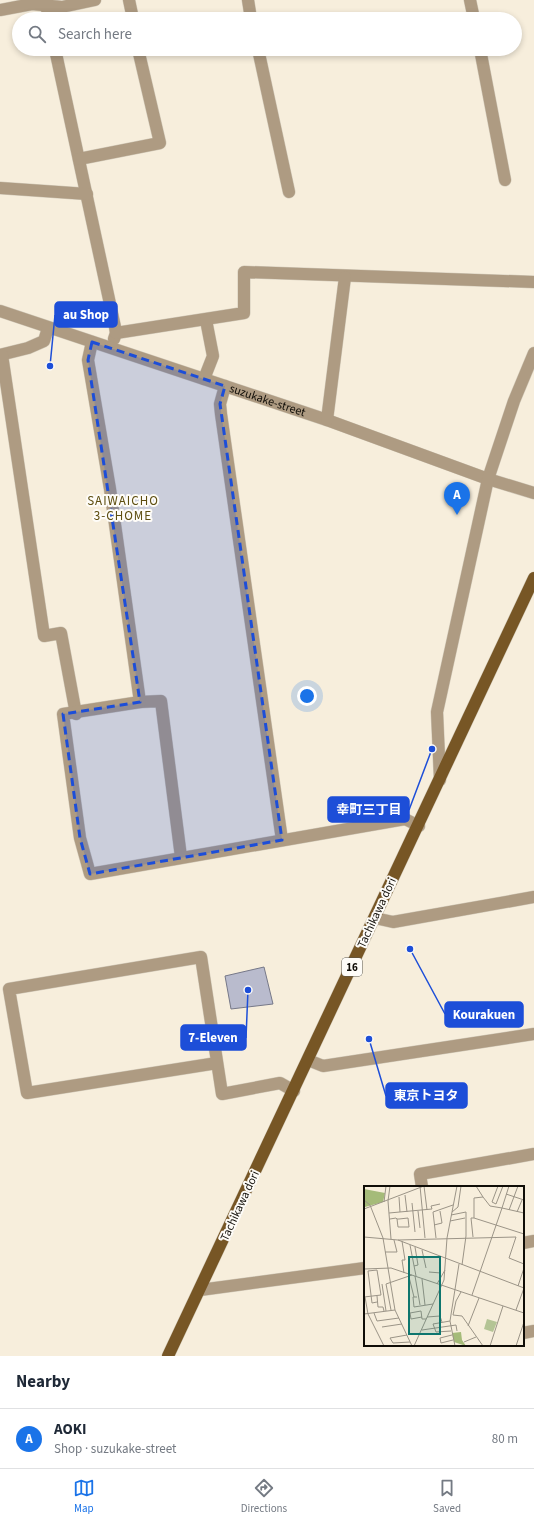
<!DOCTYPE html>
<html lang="en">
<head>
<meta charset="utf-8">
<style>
	body { margin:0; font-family:"Source Sans 3","Noto Sans JP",sans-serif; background:#f6f6f7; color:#1f2937 }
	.you { position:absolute; left:307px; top:696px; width:14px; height:14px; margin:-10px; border:3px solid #fff; border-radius:50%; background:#1a73e8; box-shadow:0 0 0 6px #1a73e833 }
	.badge { display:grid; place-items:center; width:26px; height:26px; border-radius:50%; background:#1a73e8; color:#fff; font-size:13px; font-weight:700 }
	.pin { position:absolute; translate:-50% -33px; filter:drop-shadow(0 1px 2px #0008) }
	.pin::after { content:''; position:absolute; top:21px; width:14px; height:12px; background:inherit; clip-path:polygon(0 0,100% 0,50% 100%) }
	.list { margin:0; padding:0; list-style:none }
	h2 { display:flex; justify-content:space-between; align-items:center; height:52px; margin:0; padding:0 16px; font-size:17px }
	h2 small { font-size:13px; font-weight:400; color:#747a83 }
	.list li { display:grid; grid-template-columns:26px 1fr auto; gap:12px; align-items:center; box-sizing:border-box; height:60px; padding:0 16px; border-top:1px solid #e0e1e3 }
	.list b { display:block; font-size:15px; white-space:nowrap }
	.list p { margin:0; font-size:13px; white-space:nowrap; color:#747a83 }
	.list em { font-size:13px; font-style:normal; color:#747a83 }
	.icon { flex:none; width:22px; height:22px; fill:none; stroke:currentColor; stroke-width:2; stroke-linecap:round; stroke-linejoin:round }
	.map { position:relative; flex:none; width:534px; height:1356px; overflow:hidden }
	.search { position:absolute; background:#fff; box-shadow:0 2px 6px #0003; left:12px; right:12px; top:12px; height:44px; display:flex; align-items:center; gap:10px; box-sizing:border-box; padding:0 14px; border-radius:22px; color:#747a83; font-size:15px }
	.sheet { height:112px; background:#fff }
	nav { display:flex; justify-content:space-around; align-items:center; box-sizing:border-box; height:56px; border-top:1px solid #e0e1e3; background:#fff; font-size:11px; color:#747a83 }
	nav a { display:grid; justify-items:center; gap:2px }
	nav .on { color:#1a73e8 }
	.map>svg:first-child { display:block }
	.building { fill:#b9bbcd; stroke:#767888 }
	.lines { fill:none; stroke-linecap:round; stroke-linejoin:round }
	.minor-casing { stroke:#d2caba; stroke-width:13 }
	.major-casing { stroke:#d2caba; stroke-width:13 }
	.minor { stroke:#ae9b82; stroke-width:12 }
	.major { stroke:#775625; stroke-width:12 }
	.marked { fill:#1d4ed8; fill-opacity:0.2; stroke:#1d4ed8; stroke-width:3; stroke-dasharray:8 5; stroke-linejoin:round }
	.labels { text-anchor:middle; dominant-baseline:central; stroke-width:4; stroke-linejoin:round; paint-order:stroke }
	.shield { fill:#fefcf8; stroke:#57554f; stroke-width:1 }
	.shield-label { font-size:11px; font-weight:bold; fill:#100d07 }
	.street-label { font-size:12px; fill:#100d07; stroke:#fefcf8 }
	.neighbourhood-label { font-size:13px; letter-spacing:1px; fill:#5e4e10; stroke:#fefcf8 }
	.inset-road { fill:none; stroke:#9b9487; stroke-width:1 }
	.view { fill:#0f766e; fill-opacity:0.15; stroke:#0f766e; stroke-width:2 }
	.inset-edge { fill:none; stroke:#100d07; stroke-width:2 }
	.leader { fill:none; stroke:#1d4ed8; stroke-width:1.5 }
	.callout-dot { fill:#1d4ed8; stroke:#fefcf8; stroke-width:1.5 }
	.callout { fill:#1d4ed8; stroke:#1d4ed8; stroke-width:1.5 }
	.callout-label { font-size:13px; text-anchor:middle; font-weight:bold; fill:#fff }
</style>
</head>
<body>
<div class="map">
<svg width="534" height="1356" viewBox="0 0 534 1356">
	<rect width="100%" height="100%" fill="#f7eedc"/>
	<path class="building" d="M 264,967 L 273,1004 L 231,1009 L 225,976 Z"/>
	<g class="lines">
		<g class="minor-casing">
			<g id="minor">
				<path d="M 45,0 L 49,19"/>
				<path d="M 129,0 L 133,19"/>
				<path d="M 248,0 L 251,19"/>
				<path d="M 470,0 L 474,19"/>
				<path d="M 0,10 L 32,4 L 62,7 L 95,0"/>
				<path d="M 55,49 L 115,327 L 116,333 L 114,339"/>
				<path d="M 258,49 L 289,192"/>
				<path d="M 480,49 L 505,180"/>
				<path d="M 79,159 L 160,143 L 138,49"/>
				<path d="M 0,188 L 87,194"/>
				<path id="s1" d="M 0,311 L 327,420 L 488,479 L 534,493"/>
				<path d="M 116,333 L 244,313 L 244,272 L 534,282"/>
				<path d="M 92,342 L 88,360 L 110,489 L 140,702 L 161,701 L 181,857"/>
				<path d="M 0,355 L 28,348 L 44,341 L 48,328"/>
				<path d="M 2,355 L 44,636 L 61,633 L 76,714"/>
				<path d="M 204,379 L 213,356 L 206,320"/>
				<path d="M 225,386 L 220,404 L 221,414 L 282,840"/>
				<path d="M 327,420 L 345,277"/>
				<path d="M 140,702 L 63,714 L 80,838 L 90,874 L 405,819 L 419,826"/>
				<path d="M 440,780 L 437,712 L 488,479 L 514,401 L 534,353"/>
				<path d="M 375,918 L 393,922 L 534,897"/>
				<path d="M 308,1060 L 323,1066 L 534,1034"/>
				<path d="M 217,1063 L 27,1093 L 9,989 L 201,957 L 222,1094 L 280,1083 L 294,1091"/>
				<path d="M 422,1187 L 420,1174 L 534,1154"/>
				<path d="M 523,1243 L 534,1241"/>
				<path d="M 200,1290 L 365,1268"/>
				<path d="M 523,1333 L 534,1331"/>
			</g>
		</g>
		<g class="major-casing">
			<path id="major" d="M 168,1356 L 534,578"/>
		</g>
		<use href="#minor" class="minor"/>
		<use href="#major" class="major"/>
	</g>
	<path class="marked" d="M 92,342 L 225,386 L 220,404 L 282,840 L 90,874 L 80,838 L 63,714 L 140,702 L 88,360 Z"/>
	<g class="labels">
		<rect class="shield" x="342" y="958" width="20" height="18" rx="3"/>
		<g class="shield-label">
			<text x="352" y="967">16</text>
		</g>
		<g class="street-label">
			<text stroke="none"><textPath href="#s1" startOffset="282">suzukake-street</textPath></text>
			<text transform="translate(377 913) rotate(-65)">Tachikawa dori</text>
			<text transform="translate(240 1206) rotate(-65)">Tachikawa dori</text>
		</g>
		<g class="neighbourhood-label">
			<text x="123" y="501">SAIWAICHO<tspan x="123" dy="15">3-CHOME</tspan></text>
		</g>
	</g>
	<g transform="translate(364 1186)">
		<rect width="160" height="160" fill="#f7eedc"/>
		<path d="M 123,133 L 133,136 L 129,146 L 120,143 Z" fill="#b4c495"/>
		<path d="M 0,3 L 21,7 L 19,16 L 1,21 ZM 97,146 L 98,154 L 102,160 L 90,156 L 88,147 Z" fill="#a5bb79"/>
		<path class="inset-road" d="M 26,0 L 24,15 L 27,53M 56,0 L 61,52M 60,0 L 63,24M 112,0 L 119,11M 145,0 L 138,22 L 160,27M 142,8 L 160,14M 41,9 L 43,26M 35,11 L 36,26M 0,14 L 6,19 L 19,52 L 31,124 L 48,160M 20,16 L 22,0M 128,16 L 132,18 L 139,0M 128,16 L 134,0M 48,17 L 51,46M 0,23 L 60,0M 145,24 L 154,0M 54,25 L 56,42M 88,26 L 94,21 L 97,0M 153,26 L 158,14M 25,27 L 68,23 L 67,20 L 76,18M 87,29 L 102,26 L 102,50 L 98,79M 110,32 L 160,48M 26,33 L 32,32 L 33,33 L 35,33 L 44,32 L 45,41 L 34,41 L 33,33M 86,35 L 101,32M 70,39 L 78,37 L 76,25M 0,51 L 34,54 L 160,102M 72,52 L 69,26 L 89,19M 34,54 L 152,51 L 145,72 L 160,78M 38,55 L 41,74 L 38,74 L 40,87M 46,59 L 52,90M 58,64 L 62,82M 21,66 L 33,66 L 30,54M 50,80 L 54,79 L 51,61M 0,83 L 27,82 L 160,127M 4,85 L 8,117 L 13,116M 65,86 L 77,87M 51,90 L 56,119M 45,91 L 50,111M 58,93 L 61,119M 18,98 L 22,125M 73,98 L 81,84M 154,100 L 160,82M 97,106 L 92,115 L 89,129 L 98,130 L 119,160M 108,109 L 138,22 L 126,20 L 119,11 L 110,12 L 110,32 L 107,32 L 109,51M 13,110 L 14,121 L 19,121 L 20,125M 0,111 L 17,109 L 13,84 L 4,85M 1,111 L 4,128 L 20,160M 53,111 L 49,111 L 50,121 L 69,118M 27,124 L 22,98 L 48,89M 152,124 L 160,102M 10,127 L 13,135 L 35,132M 0,128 L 31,124M 58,131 L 47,133 L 46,127 L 57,125 L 58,133 L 62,133M 63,131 L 76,130 L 78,136M 86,135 L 69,138 L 72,146 L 87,145M 104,140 L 115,112M 18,141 L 38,138M 58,144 L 92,139 L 93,145M 43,149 L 26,152 L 29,157 L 46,156M 88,149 L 76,152 L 77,157 L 89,154M 100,156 L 112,151M 50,160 L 80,94 L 83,52 L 93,0M 91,160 L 86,135 L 95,78M 126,160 L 139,120M 152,160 L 160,136"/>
		<path class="view" d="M 45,71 L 76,71 L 76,148 L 45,148 Z"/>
		<rect width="160" height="160" class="inset-edge"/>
	</g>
	<path class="leader" d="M50 366L55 315M432 749L409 810M410 949L445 1014M248 990L246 1038M369 1039L386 1096"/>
	<g class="callout-dot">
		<circle cx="50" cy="366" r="4"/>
		<circle cx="432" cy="749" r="4"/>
		<circle cx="410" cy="949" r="4"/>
		<circle cx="248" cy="990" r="4"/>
		<circle cx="369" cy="1039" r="4"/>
	</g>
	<g class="callout">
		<rect x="55" y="302" width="62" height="25" rx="4"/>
		<rect x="328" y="797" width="81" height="25" rx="4"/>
		<rect x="445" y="1002" width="78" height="25" rx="4"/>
		<rect x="181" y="1025" width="65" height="25" rx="4"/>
		<rect x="386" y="1083" width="81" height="25" rx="4"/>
	</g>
	<g class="callout-label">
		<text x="86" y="319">au Shop</text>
		<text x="369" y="814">幸町三丁目</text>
		<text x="484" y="1019">Kourakuen</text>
		<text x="213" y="1042">7-Eleven</text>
		<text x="426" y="1100">東京トヨタ</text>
	</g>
</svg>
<div class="you"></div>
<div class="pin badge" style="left:457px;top:515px">A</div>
<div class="search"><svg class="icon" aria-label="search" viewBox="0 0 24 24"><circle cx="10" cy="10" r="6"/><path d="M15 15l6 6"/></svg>Search here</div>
</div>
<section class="sheet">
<h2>Nearby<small></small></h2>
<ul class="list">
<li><span class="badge">A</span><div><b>AOKI</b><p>Shop · suzukake-street</p></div><em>80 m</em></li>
</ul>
</section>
<nav>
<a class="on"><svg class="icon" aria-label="map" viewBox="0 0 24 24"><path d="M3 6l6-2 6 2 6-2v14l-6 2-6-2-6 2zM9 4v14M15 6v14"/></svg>Map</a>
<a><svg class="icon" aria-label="directions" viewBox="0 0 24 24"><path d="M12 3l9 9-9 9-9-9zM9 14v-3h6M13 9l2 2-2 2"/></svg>Directions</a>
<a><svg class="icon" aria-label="saved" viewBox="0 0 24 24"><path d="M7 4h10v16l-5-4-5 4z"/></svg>Saved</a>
</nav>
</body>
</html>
